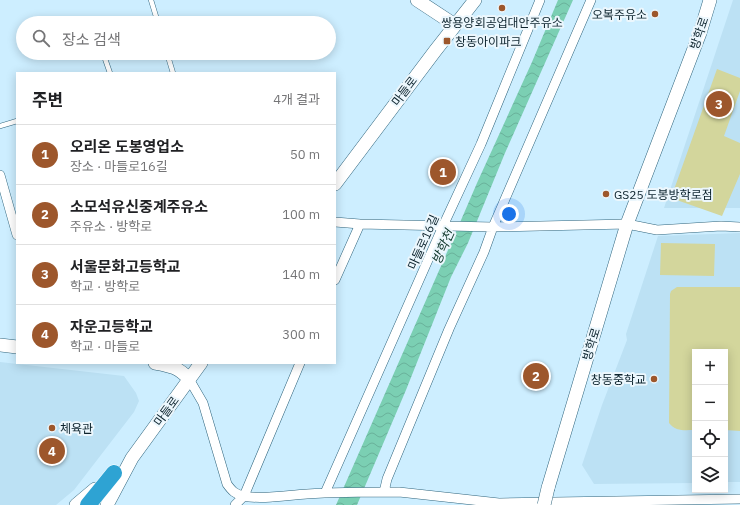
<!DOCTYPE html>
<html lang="ko">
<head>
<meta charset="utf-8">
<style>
	body { margin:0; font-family:"IBM Plex Sans","Noto Sans KR",sans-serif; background:#f6f6f6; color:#202124 }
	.controls { position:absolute; right:12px; bottom:12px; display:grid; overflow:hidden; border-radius:0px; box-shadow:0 2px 10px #0003 }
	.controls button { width:36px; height:36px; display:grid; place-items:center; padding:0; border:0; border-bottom:1px solid #e0e0e0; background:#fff; color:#202124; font:20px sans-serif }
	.you { position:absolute; left:509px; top:214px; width:14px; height:14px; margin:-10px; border:3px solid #fff; border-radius:50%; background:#1a73e8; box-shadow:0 0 0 6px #1a73e833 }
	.badge { display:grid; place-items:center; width:26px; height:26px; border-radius:50%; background:#9d572c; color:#fff; font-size:13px; font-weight:700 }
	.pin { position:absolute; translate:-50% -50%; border:2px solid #fff; box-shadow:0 1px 4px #0006 }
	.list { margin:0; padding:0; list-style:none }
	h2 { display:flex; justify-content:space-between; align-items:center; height:52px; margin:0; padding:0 16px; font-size:17px }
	h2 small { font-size:13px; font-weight:400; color:#757577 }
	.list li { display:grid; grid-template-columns:26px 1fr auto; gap:12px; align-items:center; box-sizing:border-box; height:60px; padding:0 16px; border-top:1px solid #e0e0e0 }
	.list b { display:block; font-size:15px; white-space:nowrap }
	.list p { margin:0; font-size:13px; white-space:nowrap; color:#757577 }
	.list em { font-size:13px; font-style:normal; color:#757577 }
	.icon { flex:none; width:22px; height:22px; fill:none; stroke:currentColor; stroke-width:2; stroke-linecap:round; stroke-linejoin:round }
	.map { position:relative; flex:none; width:740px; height:505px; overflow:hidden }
	.search { position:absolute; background:#fff; box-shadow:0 2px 10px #0003; left:16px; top:16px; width:320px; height:44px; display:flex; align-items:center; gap:10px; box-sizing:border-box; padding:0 14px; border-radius:22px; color:#757577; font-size:15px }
	.panel { position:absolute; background:#fff; box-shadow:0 2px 10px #0003; left:16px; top:72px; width:320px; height:292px; border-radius:0px }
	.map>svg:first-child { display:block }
	.built { fill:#bce1f4 }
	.green { fill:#d3d69c }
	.water { fill:url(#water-waves) }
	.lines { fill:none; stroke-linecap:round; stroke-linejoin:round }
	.lane-casing { stroke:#31667e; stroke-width:5.5 }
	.street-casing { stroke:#31667e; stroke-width:10 }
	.secondary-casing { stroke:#31667e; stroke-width:14 }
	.highway-casing { stroke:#fff; stroke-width:17 }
	.lane { stroke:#fff; stroke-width:4.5 }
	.street { stroke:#fff; stroke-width:9 }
	.secondary { stroke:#fff; stroke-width:13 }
	.highway { stroke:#2ea3d3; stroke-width:16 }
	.secondary-bridge-casing { stroke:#31667e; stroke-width:14; stroke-linecap:butt }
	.secondary-bridge { stroke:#fff; stroke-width:13 }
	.poi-dot { fill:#9d572c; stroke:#ecf7fd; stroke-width:1.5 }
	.labels { text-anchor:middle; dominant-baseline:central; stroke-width:4; stroke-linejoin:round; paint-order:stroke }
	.poi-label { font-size:12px; fill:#0c232d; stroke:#ecf7fd; text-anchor:start }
	.street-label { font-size:12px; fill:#0c232d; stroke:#ecf7fd }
	.water-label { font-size:13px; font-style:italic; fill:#0c3428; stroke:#ecf7fd }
</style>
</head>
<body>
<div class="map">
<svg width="740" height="505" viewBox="0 0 740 505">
	<defs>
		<pattern id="water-waves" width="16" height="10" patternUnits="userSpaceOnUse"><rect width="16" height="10" fill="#7bcfb3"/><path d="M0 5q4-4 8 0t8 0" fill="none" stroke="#69b19a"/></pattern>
	</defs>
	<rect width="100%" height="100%" fill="#cdeeff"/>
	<path class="built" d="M 733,0 L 740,0 L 740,208 L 664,208 Z
		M 740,233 L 740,482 L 725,482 L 725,352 L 695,352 L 695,483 L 594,484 L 582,465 L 602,405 L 627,340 L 626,334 L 658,236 Z
		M 0,362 L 124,376 L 136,393 L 139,401 L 134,412 L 74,490 L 56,505 L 0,505 Z"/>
	<path class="green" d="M 717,69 L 740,78 L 740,91 L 724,136 L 740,143 L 740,174 L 722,216 L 671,198 Z
		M 661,243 L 715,244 L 714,276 L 660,275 Z
		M 677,287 L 740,287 L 740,431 L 725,430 L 725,352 L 695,352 L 695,430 C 685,430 676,432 669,423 L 670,294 L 671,291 Z"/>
	<path class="water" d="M 558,0 L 573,0 L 505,153 L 468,243 L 451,277 L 406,390 L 357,505 L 336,505 L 452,241 L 477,183 L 532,62 Z"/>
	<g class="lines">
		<g class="lane-casing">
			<path id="lane" d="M 151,0 L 158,23
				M 103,53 L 110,73
				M 167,53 L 173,73
				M 0,126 L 17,121"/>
		</g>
		<g class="street-casing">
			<path id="street" d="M 0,175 L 17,235
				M 335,222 L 360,224 L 493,227 L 627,224 L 657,230 L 721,226 L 740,227
				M 335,280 L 360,224
				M 189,379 L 203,403 L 227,484 C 232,491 235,494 243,496 C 262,500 288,495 307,494 C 338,492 369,492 399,492 L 499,503 L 740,499
				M 384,492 L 387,479 L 449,329 L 484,252 L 493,227 L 591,0
				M 325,493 L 443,226 L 481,144 L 540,0
				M 235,505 L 244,496 L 300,363"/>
		</g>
		<g class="secondary-casing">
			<path id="secondary" d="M 417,0 L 455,25
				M 335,184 L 435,51 L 475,0
				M 0,345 L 17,347
				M 155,363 C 171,366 178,367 189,379
				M 548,488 L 627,224 L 700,33 L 710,0
				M 76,505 L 95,489
				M 107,505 L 132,458 L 201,363"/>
		</g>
		<g class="highway-casing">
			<path id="highway" d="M 88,505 L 114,473"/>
		</g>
		<use href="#lane" class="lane"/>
		<use href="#street" class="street"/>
		<use href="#secondary" class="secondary"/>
		<use href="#highway" class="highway"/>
		<g class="secondary-bridge-casing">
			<path id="secondary-bridge" d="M 544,505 L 548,488"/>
		</g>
		<use href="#secondary-bridge" class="secondary-bridge"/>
	</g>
	<g class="poi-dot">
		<circle cx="502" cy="8" r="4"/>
		<circle cx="655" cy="14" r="4"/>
		<rect x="443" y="37" width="8" height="8" rx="2"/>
		<circle cx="606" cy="194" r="4"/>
		<circle cx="654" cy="379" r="4"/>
		<circle cx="52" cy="428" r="4"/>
	</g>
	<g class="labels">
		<g class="poi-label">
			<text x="647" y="14" text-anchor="end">오복주유소</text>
			<text x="502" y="22" text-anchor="middle">쌍용양회공업대안주유소</text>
			<text x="455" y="41">창동아이파크</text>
			<text x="614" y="194">GS25 도봉방학로점</text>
			<text x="646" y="379" text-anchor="end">창동중학교</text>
			<text x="60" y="428">체육관</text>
		</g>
		<g class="street-label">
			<text transform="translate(699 33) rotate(-71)">방학로</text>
			<text transform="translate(404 91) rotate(-53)">마들로</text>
			<text transform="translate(423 242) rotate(-66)">마들로16길</text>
			<text transform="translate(591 344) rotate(-73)">방학로</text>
			<text transform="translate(166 411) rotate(-54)">마들로</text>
		</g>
		<g class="water-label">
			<text transform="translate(443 247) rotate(-66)">방학천</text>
		</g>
	</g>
</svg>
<div class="controls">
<button>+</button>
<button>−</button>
<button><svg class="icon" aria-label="locate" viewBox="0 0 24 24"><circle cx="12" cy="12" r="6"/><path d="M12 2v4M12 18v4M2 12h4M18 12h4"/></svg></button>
<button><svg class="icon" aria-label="layers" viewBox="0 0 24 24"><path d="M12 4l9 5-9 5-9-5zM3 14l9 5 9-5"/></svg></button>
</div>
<div class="you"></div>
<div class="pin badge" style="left:443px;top:172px">1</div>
<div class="pin badge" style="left:536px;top:376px">2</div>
<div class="pin badge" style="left:719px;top:104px">3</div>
<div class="pin badge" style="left:52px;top:451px">4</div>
<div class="search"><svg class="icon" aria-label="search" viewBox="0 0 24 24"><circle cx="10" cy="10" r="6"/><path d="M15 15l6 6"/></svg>장소 검색</div>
<section class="panel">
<h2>주변<small>4개 결과</small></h2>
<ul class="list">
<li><span class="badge">1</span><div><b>오리온 도봉영업소</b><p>장소 · 마들로16길</p></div><em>50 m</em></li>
<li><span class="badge">2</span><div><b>소모석유신중계주유소</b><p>주유소 · 방학로</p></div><em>100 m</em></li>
<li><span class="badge">3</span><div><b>서울문화고등학교</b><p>학교 · 방학로</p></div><em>140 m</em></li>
<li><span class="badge">4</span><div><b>자운고등학교</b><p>학교 · 마들로</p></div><em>300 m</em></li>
</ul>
</section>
</div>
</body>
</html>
